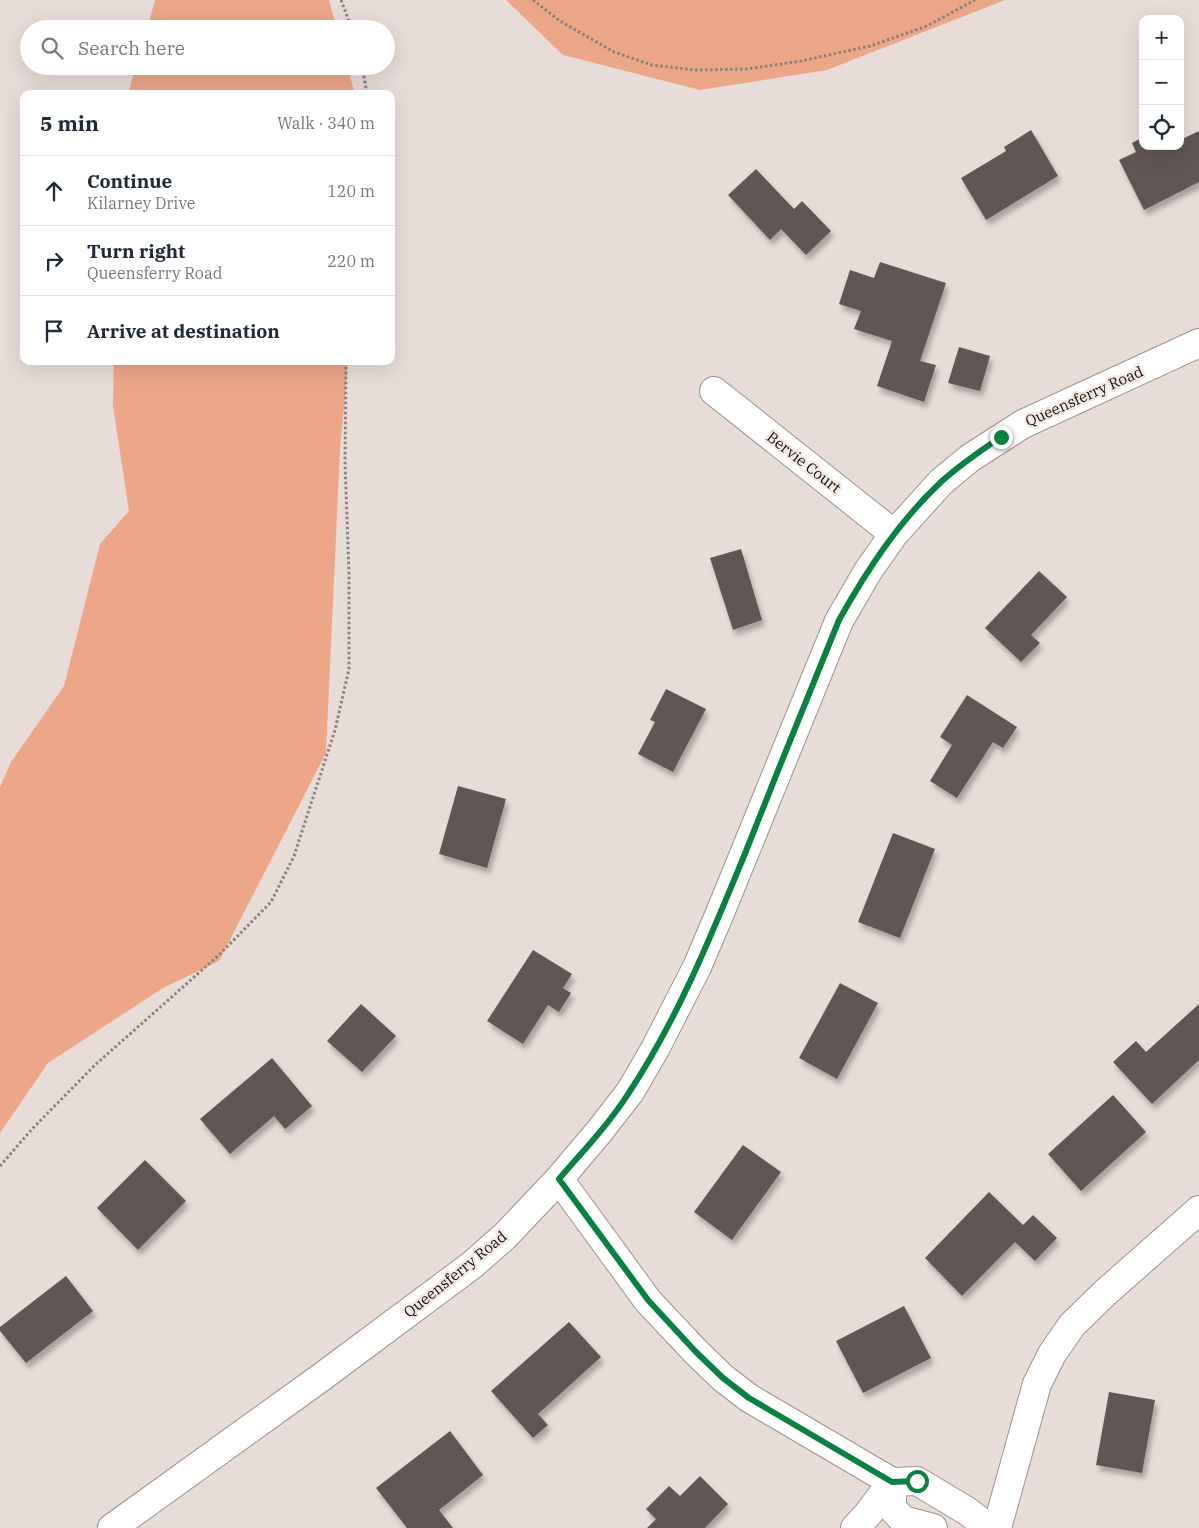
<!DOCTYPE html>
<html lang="en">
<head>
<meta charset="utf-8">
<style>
	body { margin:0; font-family:"IBM Plex Serif",serif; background:#f2f2f3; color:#1f2937 }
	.controls { position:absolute; right:15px; top:15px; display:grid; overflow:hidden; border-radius:10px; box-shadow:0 5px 20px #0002 }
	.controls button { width:45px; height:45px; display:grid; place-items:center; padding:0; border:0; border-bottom:1px solid #e0e1e3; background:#fff; color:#1f2937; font:25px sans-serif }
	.stop { position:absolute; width:15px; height:15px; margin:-11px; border:4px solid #0b8043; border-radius:50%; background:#fff }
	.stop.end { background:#0b8043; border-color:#fff; box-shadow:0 1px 5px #0008 }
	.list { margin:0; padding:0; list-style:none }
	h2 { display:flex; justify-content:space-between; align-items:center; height:65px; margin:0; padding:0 20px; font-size:21px }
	h2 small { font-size:16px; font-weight:400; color:#747a83 }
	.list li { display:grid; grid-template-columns:32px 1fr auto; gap:15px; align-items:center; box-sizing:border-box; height:70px; padding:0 20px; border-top:1px solid #e0e1e3 }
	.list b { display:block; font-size:19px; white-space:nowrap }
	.list p { margin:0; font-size:16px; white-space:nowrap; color:#747a83 }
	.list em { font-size:16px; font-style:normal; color:#747a83 }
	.icon { flex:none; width:28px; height:28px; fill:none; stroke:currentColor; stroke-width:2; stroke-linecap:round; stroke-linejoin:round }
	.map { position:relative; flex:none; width:1199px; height:1528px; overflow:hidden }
	.search { position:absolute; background:#fff; box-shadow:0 5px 20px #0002; left:20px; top:20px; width:375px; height:55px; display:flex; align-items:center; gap:12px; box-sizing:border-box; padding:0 18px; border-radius:28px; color:#747a83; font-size:19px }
	.panel { position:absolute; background:#fff; box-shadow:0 5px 20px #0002; left:20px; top:90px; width:375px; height:275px; border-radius:10px }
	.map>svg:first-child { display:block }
	.green { fill:#eca789 }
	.building { fill:#615753; filter:url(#shadow) }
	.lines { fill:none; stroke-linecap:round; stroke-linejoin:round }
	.minor-casing { stroke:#9d938f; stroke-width:30 }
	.path { stroke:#88807d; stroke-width:3; stroke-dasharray:2.5 2.5; stroke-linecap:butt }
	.minor { stroke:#fff; stroke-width:28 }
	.route { stroke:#0b8043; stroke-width:6 }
	.labels { text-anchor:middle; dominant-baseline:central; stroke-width:5; stroke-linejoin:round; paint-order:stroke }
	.street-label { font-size:15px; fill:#120e0d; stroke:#f4e9e4 }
</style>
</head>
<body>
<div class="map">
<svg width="1199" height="1528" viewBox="0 0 1199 1528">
	<defs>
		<filter id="shadow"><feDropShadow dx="3" dy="5.5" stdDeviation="2.5" flood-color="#0004"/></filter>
	</defs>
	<rect width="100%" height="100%" fill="#e7dcd7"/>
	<path class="green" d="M 155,0 L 329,0 L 337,29 L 147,29 Z
		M 506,0 L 1005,0 L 827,70 L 700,90 L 563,55 Z
		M 136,66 L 347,66 L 355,94 L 128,94 Z
		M 114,361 L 348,361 L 340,450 L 326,753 L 219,961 L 163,988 L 48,1063 L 0,1133 L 0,787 L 11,762 L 64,686 L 100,544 L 129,511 L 113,406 Z"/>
	<path class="building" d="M 1031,130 L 1058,176 L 986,220 L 961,178 L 1006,151 L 1004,147 Z
		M 1199,131 L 1199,182 L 1144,210 L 1119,160 L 1136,152 L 1132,143 L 1143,137 L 1143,146 L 1159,146 L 1161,150 L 1169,146 L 1180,146 L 1180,140 Z
		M 756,169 L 794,209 L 802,201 L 831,231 L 806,255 L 781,229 L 770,240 L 728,195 Z
		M 880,262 L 946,283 L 920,361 L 936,365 L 924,402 L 877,386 L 892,341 L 854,329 L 861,311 L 839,304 L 850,270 L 874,278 Z
		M 959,347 L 990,356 L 980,391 L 948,383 Z
		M 741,549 L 762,620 L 733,630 L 710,558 Z
		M 1039,571 L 1067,597 L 1031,635 L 1040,643 L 1021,662 L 985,628 Z
		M 666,689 L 706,709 L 673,772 L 638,754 L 655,722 L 650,720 Z
		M 967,695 L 1017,727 L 1003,748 L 993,742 L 957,798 L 930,781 L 952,745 L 940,737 Z
		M 458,786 L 506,799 L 487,868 L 439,854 Z
		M 893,833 L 935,849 L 900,938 L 858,922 Z
		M 533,950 L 572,974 L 563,988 L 571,993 L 559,1012 L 548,1005 L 523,1044 L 487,1021 Z
		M 840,983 L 878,1003 L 837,1079 L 799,1058 Z
		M 361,1004 L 396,1036 L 362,1072 L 327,1041 Z
		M 1199,1004 L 1199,1060 L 1152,1104 L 1113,1062 L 1136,1041 L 1146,1052 Z
		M 272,1058 L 312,1106 L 285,1129 L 274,1116 L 230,1154 L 200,1119 Z
		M 1113,1095 L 1146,1132 L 1081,1191 L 1048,1154 Z
		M 743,1145 L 781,1172 L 732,1240 L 694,1212 Z
		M 145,1160 L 186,1201 L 138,1250 L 97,1208 Z
		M 989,1192 L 1023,1225 L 1033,1215 L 1057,1238 L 1035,1261 L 1015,1242 L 962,1296 L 925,1258 Z
		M 66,1276 L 93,1311 L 26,1363 L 0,1331 L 0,1327 Z
		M 904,1306 L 931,1358 L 863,1393 L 836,1341 Z
		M 569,1322 L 601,1357 L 538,1414 L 548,1425 L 533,1438 L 491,1391 Z
		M 1109,1392 L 1155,1400 L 1142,1473 L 1096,1465 Z
		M 450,1431 L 483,1475 L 439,1510 L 453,1528 L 407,1528 L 376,1488 Z
		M 700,1476 L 728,1504 L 705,1528 L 647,1528 L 656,1519 L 646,1509 L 669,1486 L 680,1496 Z"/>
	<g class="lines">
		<g class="minor-casing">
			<path id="minor" d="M 714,391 L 894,534
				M 559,1179 L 648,1301 L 696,1352 L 723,1378 L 749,1398 L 892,1482 L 917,1481 L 967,1511 L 989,1528
				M 892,1482 L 892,1508 L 903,1520 L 933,1528
				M 112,1528 L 323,1376 L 472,1265 L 506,1235 L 559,1179 L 598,1133 L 630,1092 L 655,1049 L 697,967 L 720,913 L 839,621 L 868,571 L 894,534 L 941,482 L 970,458 L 1023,424 L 1199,343
				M 855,1528 L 868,1514 L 892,1482
				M 997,1528 L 1037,1384 L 1052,1354 L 1072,1325 L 1106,1292 L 1199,1210"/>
		</g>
		<path class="path" d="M 341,0 L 352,29
			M 533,0 L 560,21 L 614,52 L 652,65 L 695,70 L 747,69 L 801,61 L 870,46 L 927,26 L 975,0
			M 362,66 L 367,94
			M 0,1166 L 33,1128 L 95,1065 L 219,955 L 271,902 L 294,856 L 335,730 L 349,669 L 349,574 L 345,462 L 346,361"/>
		<use href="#minor" class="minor"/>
	</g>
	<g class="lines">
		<path class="route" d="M 917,1481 L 892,1482 L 749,1398 L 723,1378 L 696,1352 L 648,1300 L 559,1179 C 583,1151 610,1123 630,1091 C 678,1018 711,936 744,856 C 775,777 807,699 839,620 C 867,570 899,521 942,481 C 960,465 980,451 1001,437"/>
	</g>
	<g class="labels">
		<g class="street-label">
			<text transform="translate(1084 396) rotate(-24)">Queensferry Road</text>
			<text transform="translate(804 462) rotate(38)">Bervie Court</text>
			<text transform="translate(455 1274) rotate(-39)">Queensferry Road</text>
		</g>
	</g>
</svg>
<div class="controls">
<button>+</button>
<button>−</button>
<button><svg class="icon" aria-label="locate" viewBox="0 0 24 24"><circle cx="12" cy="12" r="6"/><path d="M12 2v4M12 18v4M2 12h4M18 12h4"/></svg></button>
</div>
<div class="stop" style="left:917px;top:1481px"></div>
<div class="stop end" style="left:1001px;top:437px"></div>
<div class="search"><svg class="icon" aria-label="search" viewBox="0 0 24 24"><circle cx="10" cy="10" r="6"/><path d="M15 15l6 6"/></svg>Search here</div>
<section class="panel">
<h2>5 min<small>Walk · 340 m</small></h2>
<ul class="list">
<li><svg class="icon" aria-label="ahead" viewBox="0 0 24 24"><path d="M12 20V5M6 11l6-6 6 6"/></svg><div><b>Continue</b><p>Kilarney Drive</p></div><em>120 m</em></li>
<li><svg class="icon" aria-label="right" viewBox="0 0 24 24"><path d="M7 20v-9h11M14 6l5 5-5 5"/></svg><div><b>Turn right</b><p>Queensferry Road</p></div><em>220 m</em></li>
<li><svg class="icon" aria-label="arrive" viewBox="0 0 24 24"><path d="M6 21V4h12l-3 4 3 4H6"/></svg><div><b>Arrive at destination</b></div></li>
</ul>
</section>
</div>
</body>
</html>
